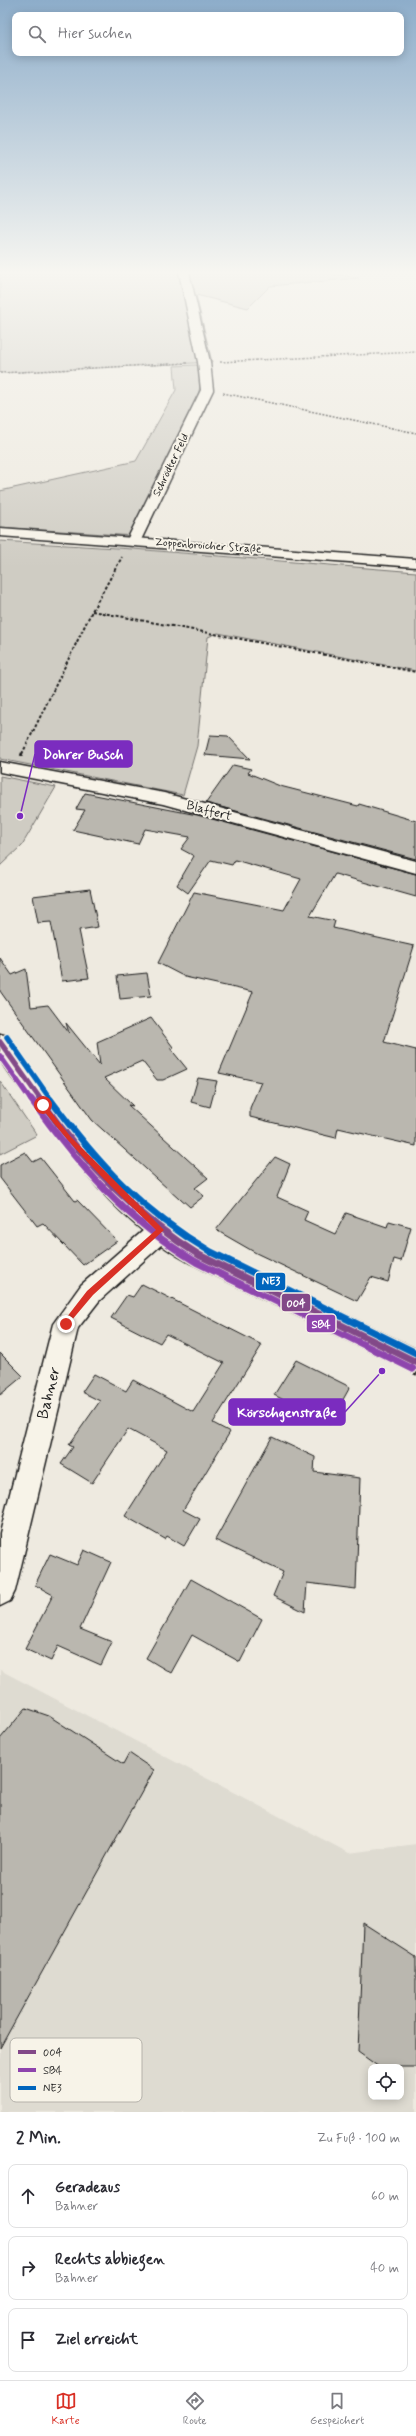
<!DOCTYPE html>
<html lang="de">
<head>
<meta charset="utf-8">
<style>
	body { margin:0; font-family:Mynerve,sans-serif; background:#f7f7f7; color:#2b2b33 }
	.controls { position:absolute; right:12px; bottom:12px; display:grid; overflow:hidden; border-radius:8px; box-shadow:0 2px 10px #0003 }
	.controls button { width:36px; height:36px; display:grid; place-items:center; padding:0; border:0; border-bottom:1px solid #e1e1e2; background:#fff; color:#2b2b33; font:20px sans-serif }
	.stop { position:absolute; width:12px; height:12px; margin:-9px; border:3px solid #d93025; border-radius:50%; background:#fff }
	.stop.end { background:#d93025; border-color:#fff; box-shadow:0 1px 4px #0008 }
	.list { margin:0; padding:0; list-style:none }
	h2 { display:flex; justify-content:space-between; align-items:center; height:52px; margin:0; padding:0 16px; font-size:17px }
	h2 small { font-size:13px; font-weight:400; color:#7c7c81 }
	.list li { display:grid; grid-template-columns:26px 1fr auto; gap:12px; align-items:center; box-sizing:border-box; height:64px; margin:0 8px 8px; padding:0 8px; border:1px solid #e1e1e2; border-radius:8px }
	.list b { display:block; font-size:15px; white-space:nowrap }
	.list p { margin:0; font-size:13px; white-space:nowrap; color:#7c7c81 }
	.list em { font-size:13px; font-style:normal; color:#7c7c81 }
	.icon { flex:none; width:22px; height:22px; fill:none; stroke:currentColor; stroke-width:2; stroke-linecap:round; stroke-linejoin:round }
	.map { position:relative; flex:none; width:416px; height:2112px; overflow:hidden }
	.search { position:absolute; background:#fff; box-shadow:0 2px 10px #0003; left:12px; right:12px; top:12px; height:44px; display:flex; align-items:center; gap:10px; box-sizing:border-box; padding:0 14px; border-radius:8px; color:#7c7c81; font-size:15px }
	.sheet { height:268px; background:#fff }
	nav { display:flex; justify-content:space-around; align-items:center; box-sizing:border-box; height:56px; border-top:1px solid #e1e1e2; background:#fff; font-size:11px; color:#7c7c81 }
	nav a { display:grid; justify-items:center; gap:2px }
	nav .on { color:#d93025 }
	.map>svg:first-child { display:block }
	.built { fill:#dedbd1; fill-rule:evenodd }
	.green { fill:#cfccc3; stroke:#767470 }
	.building { fill:#bab7af; stroke:#1c1c1c }
	.lines { fill:none; stroke-linecap:round; stroke-linejoin:round }
	.street-casing { stroke:#1c1c1c; stroke-width:3 }
	.secondary-casing { stroke:#1c1c1c; stroke-width:3 }
	.path-far2 { stroke:#1c1c1c; stroke-width:1.5; stroke-dasharray:2 1.5; stroke-linecap:butt }
	.path-far1 { stroke:#1c1c1c; stroke-width:2; stroke-dasharray:3 2; stroke-linecap:butt }
	.path { stroke:#1c1c1c; stroke-width:2.5; stroke-dasharray:3.5 2.5; stroke-linecap:butt }
	.street { fill:#f7f3e8; fill-rule:evenodd }
	.secondary { fill:#f7f3e8; fill-rule:evenodd }
	.bus-1-far1-casing { stroke:#f7f3e8; stroke-width:8 }
	.bus-1-casing { stroke:#f7f3e8; stroke-width:10 }
	.bus-2-far1-casing { stroke:#f7f3e8; stroke-width:8 }
	.bus-2-casing { stroke:#f7f3e8; stroke-width:10 }
	.bus-3-far1-casing { stroke:#f7f3e8; stroke-width:8 }
	.bus-3-casing { stroke:#f7f3e8; stroke-width:10 }
	.bus-1-far1 { stroke:#824888; stroke-width:5.5 }
	.bus-1 { stroke:#824888; stroke-width:7 }
	.bus-2-far1 { stroke:#8e44ad; stroke-width:5.5 }
	.bus-2 { stroke:#8e44ad; stroke-width:7 }
	.bus-3-far1 { stroke:#0065bd; stroke-width:5.5 }
	.bus-3 { stroke:#0065bd; stroke-width:7 }
	.route { fill:#d93025 }
	.labels { text-anchor:middle; dominant-baseline:central; stroke-width:4; stroke-linejoin:round; paint-order:stroke }
	.far-street-label { font-size:11px; fill:#1c1c1c; stroke:#f7f3e8 }
	.street-label { font-size:13px; fill:#1c1c1c; stroke:#f7f3e8 }
	.near-street-label { font-size:16px; fill:#1c1c1c; stroke:#f7f3e8 }
	.key { fill:#f7f3e8; stroke:#b5b2ab; stroke-width:1 }
	.key-label { font-size:11px; fill:#1c1c1c }
	.leader { fill:none; stroke:#7b2cbf; stroke-width:1.5 }
	.callout-dot { fill:#7b2cbf; stroke:#f7f3e8; stroke-width:1.5 }
	.callout { fill:#7b2cbf; stroke:#7b2cbf; stroke-width:1.5 }
	.callout-label { font-size:14px; text-anchor:middle; font-weight:bold; fill:#fff }
	.line-badge { stroke:#f7f3e8; stroke-width:1.5 }
	.badge-label { font-size:11px; text-anchor:middle; font-weight:bold; fill:#fff }
</style>
</head>
<body>
<div class="map">
<svg width="416" height="2112" viewBox="0 0 416 2112">
	<rect width="100%" height="100%" fill="#eeeae0"/>
	<filter id="ink" filterUnits="userSpaceOnUse"><feTurbulence type="fractalNoise" baseFrequency=".025" numOctaves="2"/><feDisplacementMap in="SourceGraphic" scale="8" xChannelSelector="R" yChannelSelector="G"/><feConvolveMatrix kernelMatrix="1 2 1 2 8 2 1 2 1" color-interpolation-filters="sRGB"/></filter>
	<g filter="url(#ink)">
		<path class="built" d="M 0,1670 L 349,1853 L 416,1844 L 416,2112 L 0,2112 ZM 371,2067 L 401,2067 L 401,2097 L 371,2097 Z"/>
		<path class="green" d="M 0,272 L 318,272 L 359,278 L 270,286 L 248,308 L 196,295 L 212,362 L 0,373 Z
			M 196,365 L 198,366 L 201,382 L 198,395 L 135,536 L 0,527 L 0,491 L 136,461 L 176,390 L 174,366 Z
			M 0,541 L 133,549 L 416,572 L 416,671 L 218,633 L 208,637 L 197,746 L 183,795 L 0,759 Z
			M 0,776 L 56,787 L 22,845 L 0,866 Z
			M 0,1081 L 37,1135 L 0,1154 Z"/>
		<path class="building" d="M 210,735 L 228,736 L 250,759 L 205,755 Z
			M 233,765 L 251,769 L 248,773 L 280,786 L 358,806 L 359,804 L 416,821 L 416,859 L 206,803 Z
			M 85,793 L 197,815 L 416,874 L 416,897 L 335,874 L 310,916 L 335,921 L 333,928 L 414,946 L 384,1042 L 416,1050 L 416,1146 L 338,1128 L 336,1138 L 250,1117 L 250,1108 L 261,1082 L 219,1073 L 253,992 L 185,977 L 158,963 L 194,892 L 284,910 L 301,879 L 235,860 L 232,865 L 211,860 L 188,893 L 177,885 L 194,856 L 181,849 L 190,837 L 145,829 L 138,844 L 73,830 L 85,810 L 76,809 Z
			M 90,889 L 98,927 L 79,930 L 89,978 L 62,981 L 51,922 L 38,923 L 33,896 Z
			M 0,958 L 12,975 L 26,969 L 31,1007 L 48,1005 L 69,1033 L 66,1023 L 100,1065 L 97,1042 L 151,1018 L 173,1047 L 170,1048 L 187,1069 L 163,1080 L 157,1080 L 142,1061 L 104,1078 L 133,1106 L 128,1105 L 208,1178 L 195,1188 L 204,1196 L 190,1207 L 180,1198 L 179,1199 L 92,1120 L 0,991 Z
			M 147,973 L 151,996 L 120,999 L 117,976 Z
			M 198,1078 L 217,1081 L 210,1107 L 191,1102 Z
			M 25,1152 L 33,1162 L 41,1158 L 75,1201 L 77,1200 L 117,1241 L 83,1265 L 43,1223 L 37,1226 L 0,1178 L 0,1165 Z
			M 275,1157 L 290,1164 L 277,1197 L 308,1211 L 304,1220 L 335,1234 L 346,1213 L 387,1227 L 389,1221 L 411,1227 L 401,1261 L 394,1259 L 388,1282 L 371,1277 L 357,1301 L 256,1253 L 216,1230 Z
			M 142,1284 L 262,1345 L 213,1423 L 230,1432 L 183,1510 L 200,1519 L 184,1546 L 167,1536 L 165,1539 L 125,1516 L 167,1450 L 128,1429 L 92,1483 L 61,1464 L 73,1447 L 69,1445 L 100,1401 L 82,1392 L 94,1374 L 126,1391 L 133,1380 L 193,1412 L 224,1363 L 166,1334 L 160,1343 L 111,1318 L 127,1295 L 133,1297 Z
			M 0,1353 L 23,1376 L 0,1395 Z
			M 296,1360 L 350,1387 L 330,1423 L 274,1395 Z
			M 272,1437 L 315,1457 L 314,1472 L 360,1478 L 356,1589 L 307,1583 L 305,1612 L 273,1596 L 283,1572 L 215,1540 Z
			M 84,1550 L 111,1562 L 80,1629 L 112,1642 L 101,1665 L 58,1646 L 51,1661 L 25,1649 L 53,1595 L 35,1585 L 50,1554 L 77,1565 Z
			M 191,1579 L 262,1619 L 240,1662 L 192,1635 L 171,1673 L 146,1658 Z
			M 26,1708 L 49,1716 L 123,1764 L 129,1753 L 154,1770 L 0,2048 L 0,1739 Z
			M 363,1923 L 416,1957 L 416,2067 L 379,2067 L 358,2052 Z"/>
		<g class="lines">
			<g class="street-casing">
				<path id="street" d="M 179,272 L 189,272 L 210,362 L 213,390 L 141,540 L 134,544 L 127,540 L 201,390 L 198,362 Z
					M 0,762 L 164,793 L 416,861 L 416,873 L 163,804 L 0,772 Z
					M 161,1220 L 170,1223 L 173,1230 L 170,1237 L 99,1301 L 78,1328 L 15,1591 L 10,1601 L 0,1606 L 0,1533 L 53,1324 L 81,1285 L 152,1223 Z"/>
			</g>
			<g class="secondary-casing">
				<path id="secondary" d="M 0,528 L 416,559 L 416,567 L 0,536 Z
					M 0,1034 L 8,1036 C 63,1114 122,1202 208,1248 L 416,1349 L 416,1374 L 190,1263 C 121,1225 69,1157 24,1093 C 18,1085 2,1067 0,1058 C 0,1051 0,1041 0,1034 Z"/>
			</g>
			<path class="path-far2" d="M 220,362 L 416,352
				M 0,373 L 187,363
				M 223,393 L 416,433"/>
			<path class="path-far1" d="M 92,611 L 416,672
				M 22,754 L 92,611 L 122,557"/>
			<path class="path" d="M 21,756 L 22,753"/>
			<use href="#street" class="street"/>
			<use href="#secondary" class="secondary"/>
			<g class="bus-1-far1-casing">
				<path id="bus-1-far1" d="M 0,1042 L 41,1100"/>
			</g>
			<g class="bus-1-casing">
				<path id="bus-1" d="M 40,1099 C 84,1162 134,1215 199,1255 L 416,1362"/>
			</g>
			<g class="bus-2-far1-casing">
				<path id="bus-2-far1" d="M 0,1056 L 31,1100"/>
			</g>
			<g class="bus-2-casing">
				<path id="bus-2" d="M 31,1099 C 78,1165 126,1220 196,1262 L 413,1369"/>
			</g>
			<g class="bus-3-far1-casing">
				<path id="bus-3-far1" d="M 7,1037 L 51,1100"/>
			</g>
			<g class="bus-3-casing">
				<path id="bus-3" d="M 50,1099 C 98,1164 141,1211 211,1252 L 416,1353"/>
			</g>
			<use href="#bus-1-far1" class="bus-1-far1"/>
			<use href="#bus-1" class="bus-1"/>
			<use href="#bus-2-far1" class="bus-2-far1"/>
			<use href="#bus-2" class="bus-2"/>
			<use href="#bus-3-far1" class="bus-3-far1"/>
			<use href="#bus-3" class="bus-3"/>
		</g>
	</g>
	<linearGradient id="sky" x2="0" y2="1"><stop stop-color="#8dadca"/><stop offset="0.48" stop-color="#f7f6f1"/><stop offset="1" stop-color="#f7f6f1" stop-opacity="0"/></linearGradient>
	<rect width="416" height="568" fill="url(#sky)"/>
	<path class="route" d="M 43,1102 L 71,1137 L 164,1230 L 93,1295 L 66,1327 L 63,1326 L 63,1322 L 87,1291 L 156,1230 C 115,1191 75,1152 41,1107 L 40,1105 Z"/>
	<g class="labels">
		<g class="far-street-label">
			<text transform="translate(171 465) rotate(-64)">Schrödter Feld</text>
			<text transform="translate(208 546) rotate(4)">Zoppenbroicher Straße</text>
		</g>
		<g class="street-label">
			<text transform="translate(209 811) rotate(15)">Blaffert</text>
		</g>
		<g class="near-street-label">
			<text transform="translate(49 1393) rotate(-76)">Bahner</text>
		</g>
	</g>
	<rect x="10" y="2038" width="132" height="64" rx="6" class="key"/>
	<rect x="18" y="2050" width="18" height="4" fill="#824888"/>
	<rect x="18" y="2068" width="18" height="4" fill="#8e44ad"/>
	<rect x="18" y="2086" width="18" height="4" fill="#0065bd"/>
	<g class="key-label">
		<text x="43" y="2056">004</text>
		<text x="43" y="2074">SB4</text>
		<text x="43" y="2092">NE3</text>
	</g>
	<path class="leader" d="M20 816L35 754M382 1371L345 1412"/>
	<g class="callout-dot">
		<circle cx="20" cy="816" r="4"/>
		<circle cx="382" cy="1371" r="4"/>
	</g>
	<g class="callout">
		<rect x="35" y="741" width="97" height="26" rx="4"/>
		<rect x="229" y="1399" width="116" height="26" rx="4"/>
	</g>
	<g class="callout-label">
		<text x="83" y="759">Dohrer Busch</text>
		<text x="287" y="1417">Körschgenstraße</text>
	</g>
	<g class="line-badge">
		<rect x="255" y="1272" width="31" height="19" rx="4" fill="#0065bd"/>
		<rect x="281" y="1293" width="30" height="19" rx="4" fill="#824888"/>
		<rect x="306" y="1314" width="30" height="19" rx="4" fill="#8e44ad"/>
	</g>
	<g class="badge-label">
		<text x="271" y="1285">NE3</text>
		<text x="296" y="1307">004</text>
		<text x="321" y="1328">SB4</text>
	</g>
</svg>
<div class="controls">
<button><svg class="icon" aria-label="locate" viewBox="0 0 24 24"><circle cx="12" cy="12" r="6"/><path d="M12 2v4M12 18v4M2 12h4M18 12h4"/></svg></button>
</div>
<div class="stop" style="left:43px;top:1105px"></div>
<div class="stop end" style="left:66px;top:1324px"></div>
<div class="search"><svg class="icon" aria-label="search" viewBox="0 0 24 24"><circle cx="10" cy="10" r="6"/><path d="M15 15l6 6"/></svg>Hier suchen</div>
</div>
<section class="sheet">
<h2>2 Min.<small>Zu Fuß · 100 m</small></h2>
<ul class="list">
<li><svg class="icon" aria-label="ahead" viewBox="0 0 24 24"><path d="M12 20V5M6 11l6-6 6 6"/></svg><div><b>Geradeaus</b><p>Bahner</p></div><em>60 m</em></li>
<li><svg class="icon" aria-label="right" viewBox="0 0 24 24"><path d="M7 20v-9h11M14 6l5 5-5 5"/></svg><div><b>Rechts abbiegen</b><p>Bahner</p></div><em>40 m</em></li>
<li><svg class="icon" aria-label="arrive" viewBox="0 0 24 24"><path d="M6 21V4h12l-3 4 3 4H6"/></svg><div><b>Ziel erreicht</b></div></li>
</ul>
</section>
<nav>
<a class="on"><svg class="icon" aria-label="map" viewBox="0 0 24 24"><path d="M3 6l6-2 6 2 6-2v14l-6 2-6-2-6 2zM9 4v14M15 6v14"/></svg>Karte</a>
<a><svg class="icon" aria-label="directions" viewBox="0 0 24 24"><path d="M12 3l9 9-9 9-9-9zM9 14v-3h6M13 9l2 2-2 2"/></svg>Route</a>
<a><svg class="icon" aria-label="saved" viewBox="0 0 24 24"><path d="M7 4h10v16l-5-4-5 4z"/></svg>Gespeichert</a>
</nav>
</body>
</html>
